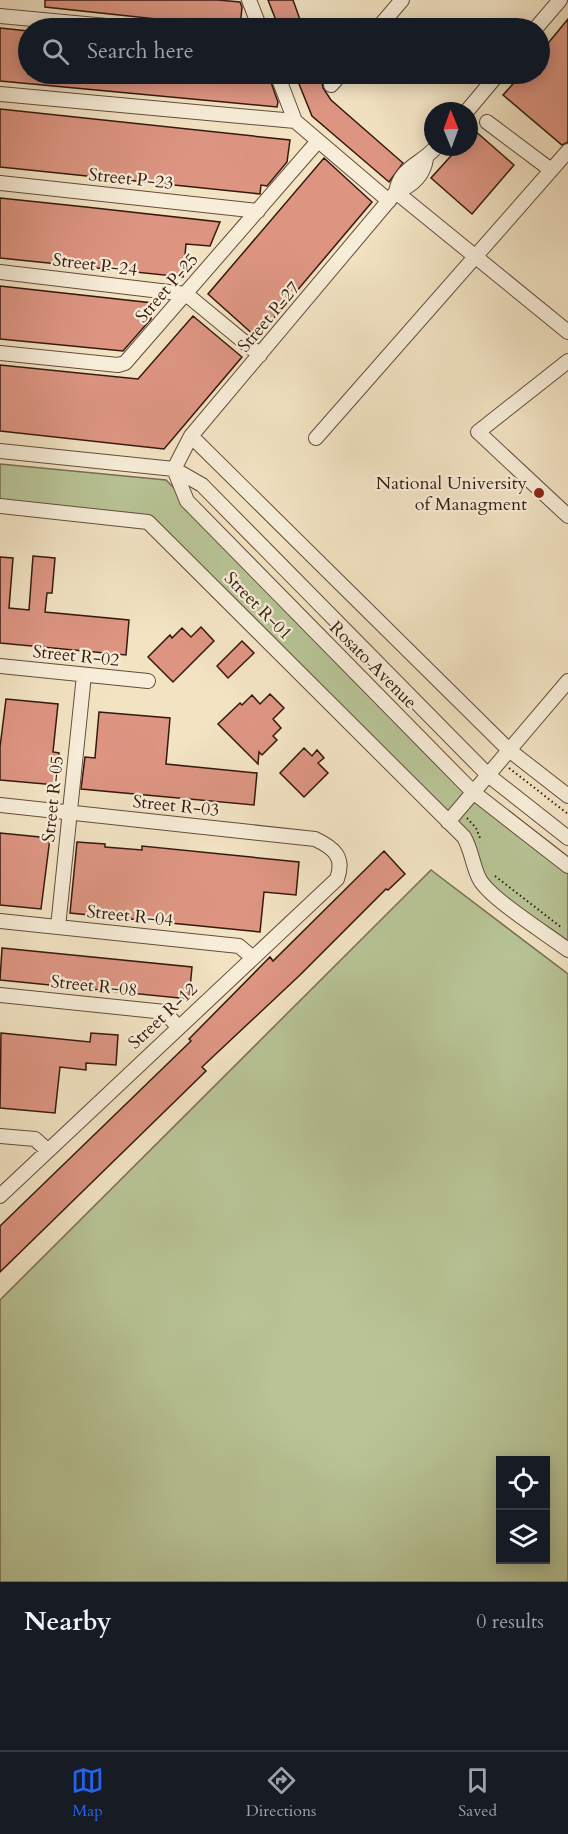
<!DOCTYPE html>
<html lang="en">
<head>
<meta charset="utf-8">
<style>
	body { margin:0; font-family:Cardo,serif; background:#20242c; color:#f1f3f6 }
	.controls { position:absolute; right:18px; bottom:18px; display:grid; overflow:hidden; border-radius:0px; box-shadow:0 3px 15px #0003 }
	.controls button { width:54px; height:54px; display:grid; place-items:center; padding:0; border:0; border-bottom:2px solid #363941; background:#171b24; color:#f1f3f6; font:30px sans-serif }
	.compass { position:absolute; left:424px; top:102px; width:54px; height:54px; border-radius:50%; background:#171b24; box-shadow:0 3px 15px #0003; rotate:359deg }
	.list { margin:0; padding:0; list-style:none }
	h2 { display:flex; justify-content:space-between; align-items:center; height:78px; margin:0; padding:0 24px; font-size:26px }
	h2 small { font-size:20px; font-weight:400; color:#9ea1a6 }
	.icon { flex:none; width:33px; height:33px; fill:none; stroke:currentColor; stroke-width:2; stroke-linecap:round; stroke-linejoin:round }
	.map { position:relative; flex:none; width:568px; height:1582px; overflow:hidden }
	.search { position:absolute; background:#171b24; box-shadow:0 3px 15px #0003; left:18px; right:18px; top:18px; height:66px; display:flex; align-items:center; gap:15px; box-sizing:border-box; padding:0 21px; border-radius:33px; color:#9ea1a6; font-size:22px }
	.sheet { height:168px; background:#171b24 }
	nav { display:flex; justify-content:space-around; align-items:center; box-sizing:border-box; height:84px; border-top:2px solid #363941; background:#171b24; font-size:16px; color:#9ea1a6 }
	nav a { display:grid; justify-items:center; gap:3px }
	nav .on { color:#2563eb }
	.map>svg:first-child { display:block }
	.green { fill:#b8c496; stroke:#776e52; stroke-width:1.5; fill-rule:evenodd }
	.building { fill:#dd9582; stroke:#36190e; stroke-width:1.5 }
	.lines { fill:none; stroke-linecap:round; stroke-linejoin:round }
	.minor-casing { stroke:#654c3b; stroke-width:16 }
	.path { stroke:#36190e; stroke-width:2; stroke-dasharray:1.5 3; stroke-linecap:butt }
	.minor { stroke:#f7edd8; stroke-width:14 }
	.poi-dot { fill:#8f2418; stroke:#f7edd8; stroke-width:2 }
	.labels { text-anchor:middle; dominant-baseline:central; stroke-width:4.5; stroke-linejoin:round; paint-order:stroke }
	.street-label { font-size:18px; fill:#36190e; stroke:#f7edd8 }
	.poi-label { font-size:18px; fill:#36190e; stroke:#f7edd8; text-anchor:end }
</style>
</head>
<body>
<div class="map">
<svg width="568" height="1582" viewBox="0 0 568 1582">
	<rect width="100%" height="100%" fill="#f2e3c3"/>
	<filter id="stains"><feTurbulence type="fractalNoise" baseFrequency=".00333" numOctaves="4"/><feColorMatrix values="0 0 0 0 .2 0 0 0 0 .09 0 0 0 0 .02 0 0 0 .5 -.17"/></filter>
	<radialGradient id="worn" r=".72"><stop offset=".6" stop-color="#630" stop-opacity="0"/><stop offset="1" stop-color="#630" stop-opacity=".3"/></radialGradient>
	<path class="green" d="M 0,464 L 166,480 L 473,792 L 568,866 L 568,950 L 494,894 L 472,852 L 149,522 L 0,506 Z
		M 431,870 L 568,974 L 568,1582 L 0,1582 L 0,1300 ZM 500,1460 L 546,1460 L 546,1560 L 500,1560 Z"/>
	<path class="building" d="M 45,0 L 218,0 L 240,2 L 242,7 L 240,28 L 45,7 Z
		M 268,0 L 293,0 L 303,28 L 279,28 Z
		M 568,19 L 568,142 L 562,145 L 503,95 L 522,74 L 540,74 L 540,53 Z
		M 0,28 L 28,31 L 28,74 L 268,74 L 278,102 L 277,107 L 0,81 Z
		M 295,74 L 321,74 L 323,88 L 331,100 L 403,163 L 389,182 L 312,116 Z
		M 0,109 L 290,140 L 287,162 L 267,186 L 261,185 L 260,194 L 0,167 Z
		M 474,130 L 514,165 L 472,214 L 431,178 L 459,147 L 469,147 L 469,135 Z
		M 324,158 L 372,202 L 257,338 L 208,294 Z
		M 0,198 L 86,207 L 220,222 L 210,246 L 186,244 L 183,277 L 0,258 Z
		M 0,286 L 153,303 L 151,319 L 123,351 L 0,339 Z
		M 193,316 L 242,357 L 164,449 L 0,431 L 0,365 L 138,379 Z
		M 33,556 L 55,558 L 52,593 L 47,593 L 45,612 L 129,620 L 126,655 L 0,643 L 0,557 L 13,558 L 9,608 L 29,610 Z
		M 201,627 L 214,641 L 173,682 L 148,657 L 170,635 L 172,638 L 182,628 L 191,637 Z
		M 242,641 L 254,653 L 228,678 L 217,666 Z
		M 270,694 L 284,708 L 273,719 L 281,728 L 273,736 L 277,740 L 262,755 L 259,752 L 258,764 L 218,724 L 240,703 L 242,705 L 252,695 L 260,704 Z
		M 6,699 L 58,704 L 53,752 L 59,753 L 56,785 L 0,780 L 0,747 Z
		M 99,712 L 170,718 L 166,764 L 257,773 L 254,805 L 81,789 L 85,757 L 95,758 Z
		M 304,748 L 312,756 L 317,750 L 324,758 L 318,763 L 328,773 L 304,797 L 280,773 Z
		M 0,833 L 50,838 L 41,909 L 0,905 Z
		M 77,842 L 105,844 L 105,847 L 142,850 L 142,846 L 299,862 L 296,895 L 264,892 L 260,932 L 70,913 Z
		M 384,851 L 405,874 L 388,890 L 386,889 L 300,975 L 202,1067 L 206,1071 L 0,1272 L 0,1226 L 191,1041 L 189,1039 L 262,965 L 270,957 L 273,961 Z
		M 2,948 L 192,967 L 189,999 L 0,980 Z
		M 1,1033 L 90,1042 L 91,1033 L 118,1035 L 116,1065 L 86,1063 L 86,1070 L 60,1067 L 55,1113 L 0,1108 Z"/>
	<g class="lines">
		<g class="minor-casing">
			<path id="minor" d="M 249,0 L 260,28
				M 0,16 L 128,28
				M 378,28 L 402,0
				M 536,28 L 560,0
				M 277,74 L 295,121 L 389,201
				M 331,85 L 341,74
				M 0,94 L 295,121
				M 467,111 L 498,74
				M 487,122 L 551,170
				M 0,183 L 258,211
				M 396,192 L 568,332
				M 396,192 C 400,167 422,164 436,147
				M 0,272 L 186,294 L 260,355
				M 0,353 L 118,365 L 125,363 L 318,141
				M 568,361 L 478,432 L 568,516
				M 191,436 L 509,750 L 568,796
				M 316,438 L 568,151
				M 0,451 L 174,469 L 202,485 L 488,775 L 568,838
				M 174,469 L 187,501 L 473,792 L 568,866
				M 174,469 L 191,436 L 396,192 C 412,186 423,177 426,159
				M 0,506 L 148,522 L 464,837 C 472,851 473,868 480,880 C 492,900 547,934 568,950
				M 0,666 L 148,681
				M 0,805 L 315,839 C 334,848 345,857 337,879 L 0,1196
				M 448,822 L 568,681
				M 0,921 L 239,946 L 252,957
				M 58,927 L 84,675
				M 0,995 L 165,1012 L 178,1027
				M 0,1136 L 35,1139 L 47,1150"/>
		</g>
		<path class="path" d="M 509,768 L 568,814
			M 467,818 L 476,828 L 480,838
			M 495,876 L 562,928"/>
		<use href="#minor" class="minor"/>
	</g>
	<circle class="poi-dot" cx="539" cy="493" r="6"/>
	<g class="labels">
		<g class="street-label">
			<text transform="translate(131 179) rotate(6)">Street P-23</text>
			<text transform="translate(95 265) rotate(7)">Street P-24</text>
			<text transform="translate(167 288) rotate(-49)">Street P-25</text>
			<text transform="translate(269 317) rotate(-50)">Street P-27</text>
			<text transform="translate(258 606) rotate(45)">Street R-01</text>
			<text transform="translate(76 656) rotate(6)">Street R-02</text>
			<text transform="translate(373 665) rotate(45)">Rosato Avenue</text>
			<text transform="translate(53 799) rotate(-84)">Street R-05</text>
			<text transform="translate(176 806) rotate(6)">Street R-03</text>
			<text transform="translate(130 916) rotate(6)">Street R-04</text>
			<text transform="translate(94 986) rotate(6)">Street R-08</text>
			<text transform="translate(163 1016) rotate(-43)">Street R-12</text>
		</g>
		<g class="poi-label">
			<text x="527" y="483">National University<tspan x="527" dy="21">of Managment</tspan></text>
		</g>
	</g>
	<rect width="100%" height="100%" filter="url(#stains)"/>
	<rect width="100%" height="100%" fill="url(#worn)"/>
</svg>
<div class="controls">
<button><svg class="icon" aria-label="locate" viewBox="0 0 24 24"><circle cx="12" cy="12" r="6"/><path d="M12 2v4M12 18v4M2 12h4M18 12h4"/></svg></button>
<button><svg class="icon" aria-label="layers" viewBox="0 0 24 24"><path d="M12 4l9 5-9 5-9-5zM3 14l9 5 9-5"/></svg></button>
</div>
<svg class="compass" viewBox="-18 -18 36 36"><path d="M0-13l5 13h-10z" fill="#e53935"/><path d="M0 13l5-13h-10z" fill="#9ea1a6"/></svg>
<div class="search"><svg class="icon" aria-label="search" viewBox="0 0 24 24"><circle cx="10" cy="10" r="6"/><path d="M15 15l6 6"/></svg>Search here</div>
</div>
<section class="sheet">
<h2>Nearby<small>0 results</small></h2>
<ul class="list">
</ul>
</section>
<nav>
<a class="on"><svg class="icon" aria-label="map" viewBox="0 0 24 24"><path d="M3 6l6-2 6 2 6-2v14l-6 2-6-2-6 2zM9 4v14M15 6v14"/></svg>Map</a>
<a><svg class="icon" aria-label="directions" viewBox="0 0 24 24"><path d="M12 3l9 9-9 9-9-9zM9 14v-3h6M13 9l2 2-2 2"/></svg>Directions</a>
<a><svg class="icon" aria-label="saved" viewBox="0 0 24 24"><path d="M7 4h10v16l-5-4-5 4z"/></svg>Saved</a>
</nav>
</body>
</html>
